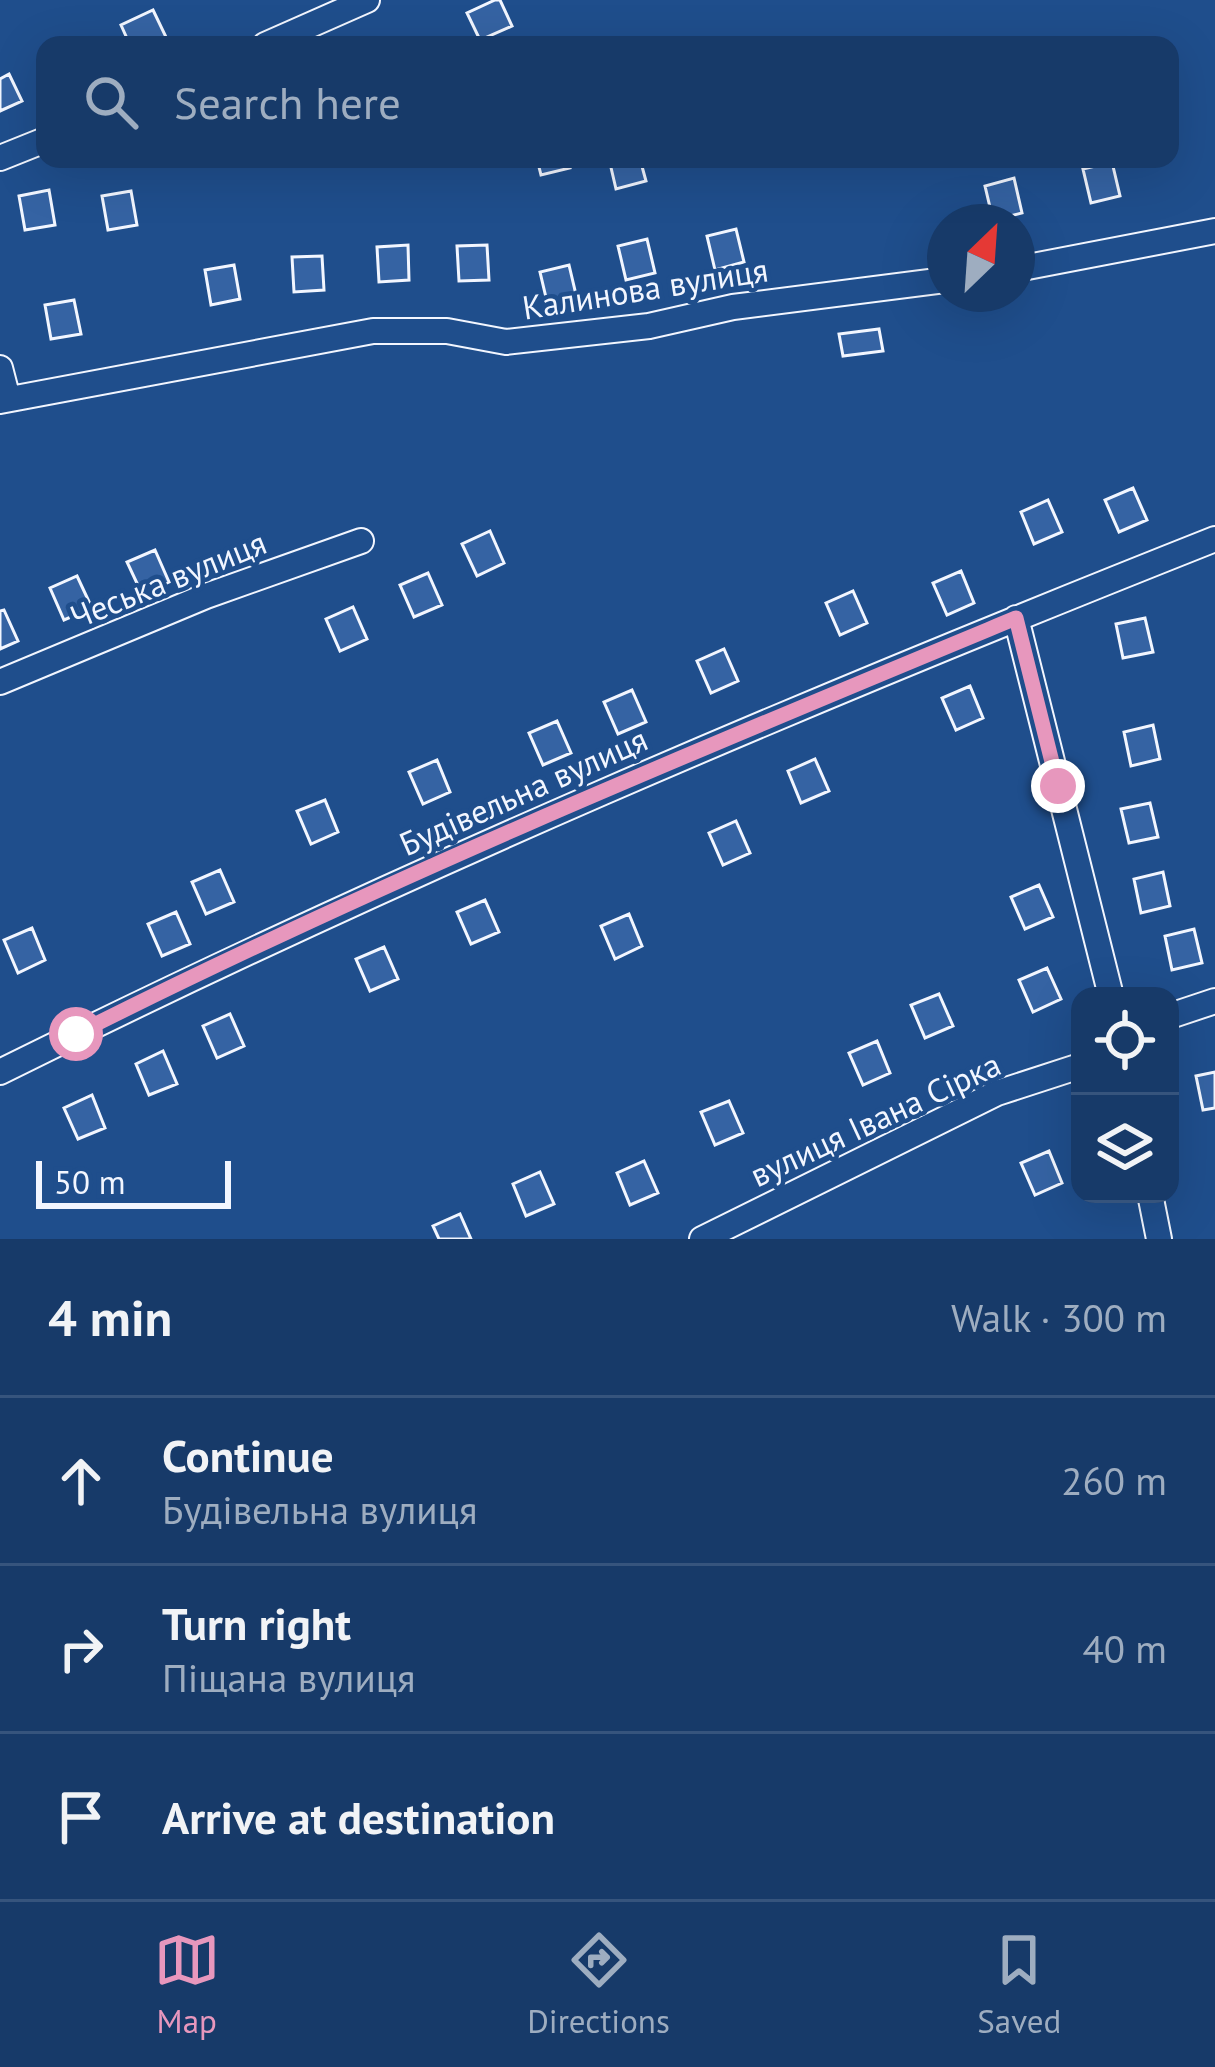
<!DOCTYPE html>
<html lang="en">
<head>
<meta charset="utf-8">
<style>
	body { margin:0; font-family:"PT Sans",sans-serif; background:#244571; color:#f1f3f6 }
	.controls { position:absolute; right:36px; bottom:36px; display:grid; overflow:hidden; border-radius:24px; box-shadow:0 12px 48px #0002 }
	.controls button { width:108px; height:108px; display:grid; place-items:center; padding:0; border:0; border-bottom:3px solid #36547d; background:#173a69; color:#f1f3f6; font:60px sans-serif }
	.compass { position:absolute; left:927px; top:204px; width:108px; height:108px; border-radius:50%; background:#173a69; box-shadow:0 12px 48px #0002; rotate:25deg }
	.scale { position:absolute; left:36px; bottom:30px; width:195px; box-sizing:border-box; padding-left:12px; border:6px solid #f2f6ff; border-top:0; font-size:33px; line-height:42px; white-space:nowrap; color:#f2f6ff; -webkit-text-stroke:9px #1f4e8c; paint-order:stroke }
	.stop { position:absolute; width:36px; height:36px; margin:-27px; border:9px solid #e797bd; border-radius:50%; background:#fff }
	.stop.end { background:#e797bd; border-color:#fff; box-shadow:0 3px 12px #0008 }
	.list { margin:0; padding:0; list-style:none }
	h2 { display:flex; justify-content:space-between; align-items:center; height:156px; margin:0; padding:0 48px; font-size:51px }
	h2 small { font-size:39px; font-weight:400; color:#9eadc0 }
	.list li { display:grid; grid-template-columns:78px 1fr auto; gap:36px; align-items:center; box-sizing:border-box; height:168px; padding:0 48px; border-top:3px solid #36547d }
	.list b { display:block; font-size:45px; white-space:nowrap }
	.list p { margin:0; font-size:39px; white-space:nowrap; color:#9eadc0 }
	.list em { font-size:39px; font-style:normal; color:#9eadc0 }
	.icon { flex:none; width:66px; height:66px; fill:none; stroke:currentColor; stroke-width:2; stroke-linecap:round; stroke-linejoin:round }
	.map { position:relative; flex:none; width:1215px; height:1239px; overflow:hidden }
	.search { position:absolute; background:#173a69; box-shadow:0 12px 48px #0002; left:36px; right:36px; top:36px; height:132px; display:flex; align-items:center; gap:30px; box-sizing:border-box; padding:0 42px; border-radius:24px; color:#9eadc0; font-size:45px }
	.sheet { height:660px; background:#173a69 }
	nav { display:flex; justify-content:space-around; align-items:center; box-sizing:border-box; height:168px; border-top:3px solid #36547d; background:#173a69; font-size:33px; color:#9eadc0 }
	nav a { display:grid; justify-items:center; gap:6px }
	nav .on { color:#e797bd }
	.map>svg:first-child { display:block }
	.building { fill:#3563a3; stroke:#f2f6ff; stroke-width:3 }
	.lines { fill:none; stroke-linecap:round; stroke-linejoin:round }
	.street-casing { stroke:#f2f6ff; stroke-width:28 }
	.street { stroke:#1f4e8c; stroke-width:24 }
	.route { stroke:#e797bd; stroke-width:15 }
	.labels { text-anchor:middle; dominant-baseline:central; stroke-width:9; stroke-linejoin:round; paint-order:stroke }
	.street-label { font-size:33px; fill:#f2f6ff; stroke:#1f4e8c }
</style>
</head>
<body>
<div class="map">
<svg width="1215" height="1239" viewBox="0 0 1215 1239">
	<rect width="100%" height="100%" fill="#1f4e8c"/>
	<path class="building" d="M 495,0 L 500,0 L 512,26 L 480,40 L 467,13 Z
		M 153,10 L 166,37 L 149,45 L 130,45 L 121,25 Z
		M 9,74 L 22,101 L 0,111 L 0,79 Z
		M 537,159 L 568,159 L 570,168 L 541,175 Z
		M 609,159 L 640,159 L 646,181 L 616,189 Z
		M 1112,162 L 1120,196 L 1091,203 L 1083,169 Z
		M 1014,178 L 1022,213 L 993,220 L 985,186 Z
		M 49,190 L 55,225 L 25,230 L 19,196 Z
		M 131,191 L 137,225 L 108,230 L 102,196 Z
		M 736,229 L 744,262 L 715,270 L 707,236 Z
		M 647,239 L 655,273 L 626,280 L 618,246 Z
		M 408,245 L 409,280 L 379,282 L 377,247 Z
		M 487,245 L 489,280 L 459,281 L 457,246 Z
		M 322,256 L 324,290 L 294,292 L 292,257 Z
		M 234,265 L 240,299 L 211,305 L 205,270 Z
		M 569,265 L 577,299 L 548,306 L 540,272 Z
		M 74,300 L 81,334 L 51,339 L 45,305 Z
		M 879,329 L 883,351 L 843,356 L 839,334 Z
		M 1133,488 L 1147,520 L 1119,532 L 1105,500 Z
		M 1048,500 L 1062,532 L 1034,544 L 1021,512 Z
		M 490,531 L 504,563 L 477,576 L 462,544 Z
		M 155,550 L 169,582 L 142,594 L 127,562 Z
		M 961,571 L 974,603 L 947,615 L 933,583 Z
		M 428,573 L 442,605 L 414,617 L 400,585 Z
		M 77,576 L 92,608 L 64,620 L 50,588 Z
		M 853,591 L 867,623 L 840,635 L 826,603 Z
		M 353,607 L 367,639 L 340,651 L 326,619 Z
		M 4,610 L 18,641 L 0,649 L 0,611 Z
		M 1145,618 L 1153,652 L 1123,658 L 1116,624 Z
		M 724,649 L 738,681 L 711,693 L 697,661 Z
		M 970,686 L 983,718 L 956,730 L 942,698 Z
		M 632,690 L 646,722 L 618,734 L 604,702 Z
		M 557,721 L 571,753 L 543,765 L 529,733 Z
		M 1153,725 L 1160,759 L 1131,766 L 1124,732 Z
		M 815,759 L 829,791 L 801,803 L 788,771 Z
		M 437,760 L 450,792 L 423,804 L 409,772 Z
		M 325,800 L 338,832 L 311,844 L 297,811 Z
		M 1150,803 L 1158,837 L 1129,843 L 1121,809 Z
		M 736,821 L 750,853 L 723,865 L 709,833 Z
		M 220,870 L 234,902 L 206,914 L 192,882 Z
		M 1163,872 L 1170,906 L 1141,913 L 1134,879 Z
		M 1039,885 L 1053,917 L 1025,929 L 1011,897 Z
		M 485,900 L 499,932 L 471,944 L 457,912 Z
		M 176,912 L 190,944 L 162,956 L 148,924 Z
		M 629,914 L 642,946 L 615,959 L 601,926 Z
		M 32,928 L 45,960 L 18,973 L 4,940 Z
		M 1194,929 L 1202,963 L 1172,970 L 1165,936 Z
		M 384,947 L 398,979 L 370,991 L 356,959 Z
		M 1047,968 L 1061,999 L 1033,1012 L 1019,980 Z
		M 939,994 L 953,1026 L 925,1038 L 911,1005 Z
		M 230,1014 L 244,1046 L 217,1058 L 203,1026 Z
		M 877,1041 L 890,1073 L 863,1085 L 849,1053 Z
		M 163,1051 L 177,1084 L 149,1095 L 136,1064 Z
		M 1215,1072 L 1215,1108 L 1203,1110 L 1196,1076 Z
		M 92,1095 L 105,1128 L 78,1139 L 64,1108 Z
		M 729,1101 L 743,1133 L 715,1145 L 701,1112 Z
		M 1049,1151 L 1062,1183 L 1035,1195 L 1021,1163 Z
		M 644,1161 L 658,1193 L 630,1205 L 617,1173 Z
		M 540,1172 L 554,1204 L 526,1216 L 513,1184 Z
		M 460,1214 L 471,1239 L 439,1239 L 433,1226 Z"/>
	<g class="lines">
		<g class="street-casing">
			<path id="street" d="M 265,45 L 367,0
				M 0,158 L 45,140
				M 1017,269 L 1215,231
				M 0,368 L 8,399
				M 0,401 L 373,331 L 447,331 L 506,342 L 649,326 L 733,307 L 945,280
				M 1016,618 L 1111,996
				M 0,682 L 206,596 L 361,541
				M 1170,1016 L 1215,1001
				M 0,1072 C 396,875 804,702 1215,539
				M 1150,1194 L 1159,1239
				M 702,1239 L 997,1093 L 1080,1066"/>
		</g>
		<use href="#street" class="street"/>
	</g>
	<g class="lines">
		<path class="route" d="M 76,1034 C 382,880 700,749 1016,618 L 1058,786"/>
	</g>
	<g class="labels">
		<g class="street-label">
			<text transform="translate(645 288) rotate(-9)">Калинова вулиця</text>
			<text transform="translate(168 579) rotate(-22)">Чеська вулиця</text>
			<text transform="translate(523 791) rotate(-24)">Будівельна вулиця</text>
			<text transform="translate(875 1119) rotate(-25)">вулиця Івана Сірка</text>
		</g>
	</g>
</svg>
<div class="controls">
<button><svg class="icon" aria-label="locate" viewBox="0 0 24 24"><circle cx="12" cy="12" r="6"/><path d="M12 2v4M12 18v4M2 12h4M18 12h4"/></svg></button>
<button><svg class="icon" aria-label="layers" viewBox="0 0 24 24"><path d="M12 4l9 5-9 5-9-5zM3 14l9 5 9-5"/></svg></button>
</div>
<svg class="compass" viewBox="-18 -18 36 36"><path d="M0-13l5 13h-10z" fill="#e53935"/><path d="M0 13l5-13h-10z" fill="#9eadc0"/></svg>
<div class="scale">50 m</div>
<div class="stop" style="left:76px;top:1034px"></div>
<div class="stop end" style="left:1058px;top:786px"></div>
<div class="search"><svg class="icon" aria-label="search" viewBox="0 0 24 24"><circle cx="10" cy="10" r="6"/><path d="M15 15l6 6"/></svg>Search here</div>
</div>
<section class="sheet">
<h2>4 min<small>Walk · 300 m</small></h2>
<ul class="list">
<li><svg class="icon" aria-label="ahead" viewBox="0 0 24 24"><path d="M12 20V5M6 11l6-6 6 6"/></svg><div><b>Continue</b><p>Будівельна вулиця</p></div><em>260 m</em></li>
<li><svg class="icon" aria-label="right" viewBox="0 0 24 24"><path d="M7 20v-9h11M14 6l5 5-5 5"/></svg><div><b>Turn right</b><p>Піщана вулиця</p></div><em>40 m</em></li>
<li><svg class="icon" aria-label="arrive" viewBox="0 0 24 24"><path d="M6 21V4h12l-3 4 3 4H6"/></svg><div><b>Arrive at destination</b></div></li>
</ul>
</section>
<nav>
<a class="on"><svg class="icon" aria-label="map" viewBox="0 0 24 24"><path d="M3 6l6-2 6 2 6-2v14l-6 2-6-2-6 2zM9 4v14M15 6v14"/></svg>Map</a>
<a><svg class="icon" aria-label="directions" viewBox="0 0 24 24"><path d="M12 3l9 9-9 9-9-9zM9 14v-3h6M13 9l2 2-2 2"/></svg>Directions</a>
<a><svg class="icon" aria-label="saved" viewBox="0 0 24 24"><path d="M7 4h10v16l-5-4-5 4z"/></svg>Saved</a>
</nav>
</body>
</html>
